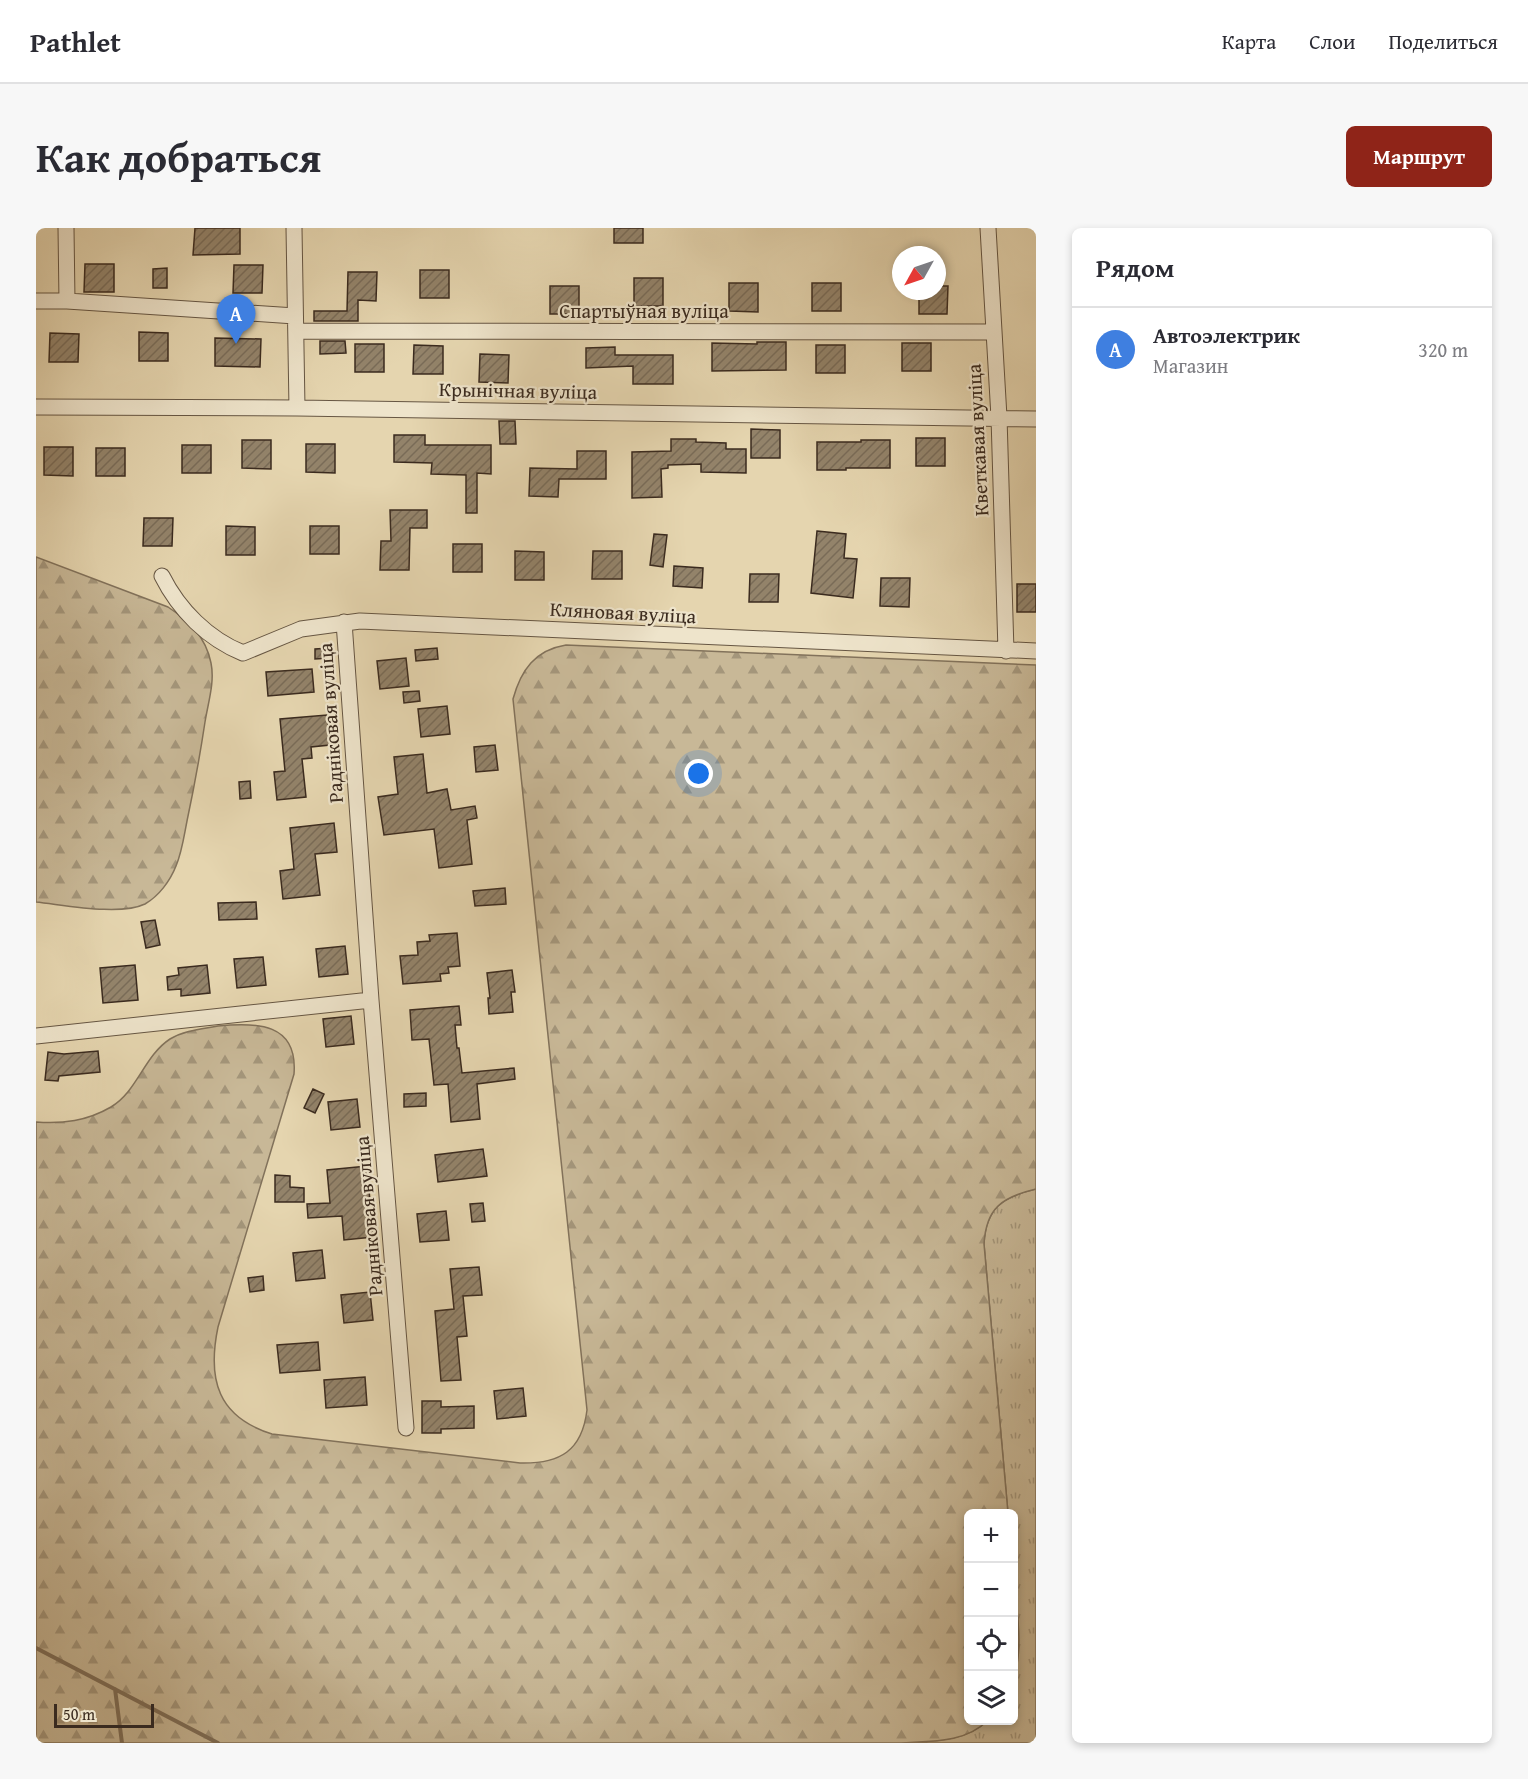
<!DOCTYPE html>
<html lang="ru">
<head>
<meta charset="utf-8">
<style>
	body { margin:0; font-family:"Gentium Book Plus",serif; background:#f7f7f7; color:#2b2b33 }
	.controls { position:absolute; right:18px; bottom:18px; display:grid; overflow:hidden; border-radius:9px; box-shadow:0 3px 9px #0003 }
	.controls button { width:54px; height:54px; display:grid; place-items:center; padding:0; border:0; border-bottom:2px solid #e1e1e2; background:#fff; color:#2b2b33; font:30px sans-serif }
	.compass { position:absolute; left:856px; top:18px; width:54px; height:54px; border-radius:50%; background:#fff; box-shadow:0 3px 9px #0003; rotate:230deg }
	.scale { position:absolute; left:18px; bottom:15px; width:100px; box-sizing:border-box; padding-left:6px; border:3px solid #3b2b1f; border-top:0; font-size:16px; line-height:21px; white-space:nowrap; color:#3b2b1f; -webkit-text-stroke:4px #eee4cb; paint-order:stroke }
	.you { position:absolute; left:663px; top:546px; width:21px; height:21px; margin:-15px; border:4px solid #fff; border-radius:50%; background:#1a73e8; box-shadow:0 0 0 9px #1a73e833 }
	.badge { display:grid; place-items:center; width:39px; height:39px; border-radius:50%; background:#8f2418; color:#fff; font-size:20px; font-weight:700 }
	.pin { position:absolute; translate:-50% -50px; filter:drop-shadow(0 2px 3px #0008) }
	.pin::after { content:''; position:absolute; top:32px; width:21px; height:18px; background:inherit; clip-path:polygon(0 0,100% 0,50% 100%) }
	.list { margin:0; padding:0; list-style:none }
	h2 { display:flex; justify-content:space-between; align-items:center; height:78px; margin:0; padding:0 24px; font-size:26px }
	h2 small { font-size:20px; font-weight:400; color:#7c7c81 }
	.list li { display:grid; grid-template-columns:39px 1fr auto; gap:18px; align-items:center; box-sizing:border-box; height:84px; padding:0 24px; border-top:2px solid #e1e1e2 }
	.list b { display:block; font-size:22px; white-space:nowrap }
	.list p { margin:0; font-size:20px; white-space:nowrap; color:#7c7c81 }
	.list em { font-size:20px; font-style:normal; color:#7c7c81 }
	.icon { flex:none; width:33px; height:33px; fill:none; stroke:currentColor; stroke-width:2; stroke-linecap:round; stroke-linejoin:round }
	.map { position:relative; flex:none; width:1000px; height:1515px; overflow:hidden; border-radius:9px }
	header { display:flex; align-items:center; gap:36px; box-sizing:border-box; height:84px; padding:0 30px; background:#fff; border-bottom:2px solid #e1e1e2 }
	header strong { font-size:28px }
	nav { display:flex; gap:33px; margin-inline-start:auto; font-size:21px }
	.intro { display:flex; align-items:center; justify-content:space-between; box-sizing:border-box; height:144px; padding:0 36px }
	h1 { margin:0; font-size:42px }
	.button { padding:15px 27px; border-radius:9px; background:#8f2418; color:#fff; font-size:21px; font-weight:700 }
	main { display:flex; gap:36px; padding:0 36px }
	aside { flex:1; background:#fff; border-radius:9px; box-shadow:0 3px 9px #0003 }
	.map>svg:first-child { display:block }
	.grass { fill:url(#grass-tufts); stroke:#82725b; stroke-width:1.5 }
	.forest { fill:url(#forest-firs); stroke:#82725b; stroke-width:1.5 }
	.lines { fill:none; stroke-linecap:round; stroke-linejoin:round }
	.stream { stroke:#7e6e58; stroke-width:4 }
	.building { fill:url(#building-hatch); stroke:#3b2b1f; stroke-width:1.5 }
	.minor-casing { stroke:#665643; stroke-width:17 }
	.minor { stroke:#eee4cb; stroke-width:15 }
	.labels { text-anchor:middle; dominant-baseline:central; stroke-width:4.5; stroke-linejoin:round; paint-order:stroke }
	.street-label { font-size:20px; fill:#3b2b1f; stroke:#eee4cb }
</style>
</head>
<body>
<header>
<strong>Pathlet</strong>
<nav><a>Карта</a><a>Слои</a><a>Поделиться</a></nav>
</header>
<div class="intro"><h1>Как добраться</h1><a class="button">Маршрут</a></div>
<main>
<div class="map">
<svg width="1000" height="1515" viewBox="0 0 1000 1515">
	<defs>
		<pattern id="grass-tufts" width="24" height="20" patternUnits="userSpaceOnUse" patternTransform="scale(1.5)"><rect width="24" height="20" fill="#c8b897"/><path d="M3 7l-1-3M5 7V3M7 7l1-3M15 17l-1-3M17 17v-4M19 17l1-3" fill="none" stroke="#a4967b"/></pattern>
		<pattern id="forest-firs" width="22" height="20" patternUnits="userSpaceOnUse" patternTransform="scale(1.5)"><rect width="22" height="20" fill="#c8b897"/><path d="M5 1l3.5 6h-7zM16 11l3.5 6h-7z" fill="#a4967b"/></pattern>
		<pattern id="building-hatch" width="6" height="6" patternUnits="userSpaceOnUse" patternTransform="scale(1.5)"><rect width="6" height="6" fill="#93836a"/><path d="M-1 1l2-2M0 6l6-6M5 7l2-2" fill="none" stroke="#796b57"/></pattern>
	</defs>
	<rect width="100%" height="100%" fill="#e5d5af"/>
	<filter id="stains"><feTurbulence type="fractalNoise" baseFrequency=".00333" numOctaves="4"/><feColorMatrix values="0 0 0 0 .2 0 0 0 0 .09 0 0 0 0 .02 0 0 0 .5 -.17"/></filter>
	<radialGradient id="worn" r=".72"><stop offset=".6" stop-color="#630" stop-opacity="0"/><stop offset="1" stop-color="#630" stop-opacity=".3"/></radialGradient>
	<path class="grass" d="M 1000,961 L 1000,1515 L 865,1515 C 894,1513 930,1514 951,1493 L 978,1492 L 978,1449 L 982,1397 L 978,1349 L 978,1286 L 972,1285 L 948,1016 C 950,980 966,969 1000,961 Z"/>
	<path class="forest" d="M 0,329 L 132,379 C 153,393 170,409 175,435 C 179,454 172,475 169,494 C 164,527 158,560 151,593 C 148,608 146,624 140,638 C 134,653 123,668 109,676 C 84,688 29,677 0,674 Z
		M 530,417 L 1000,437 L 1000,961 C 966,969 950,980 948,1016 L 972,1285 L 932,1286 L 932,1492 L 951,1493 C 929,1515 895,1513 865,1515 L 0,1515 L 0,894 C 27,896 51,893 75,879 C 101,864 108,828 134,811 C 149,802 166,801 182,798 C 221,794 262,795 258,846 L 182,1099 C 171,1152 182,1189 236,1206 L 484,1235 C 524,1236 546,1223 551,1182 L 477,471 C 485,442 499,422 530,417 Z
		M 978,1349 C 980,1381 988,1418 978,1449 Z"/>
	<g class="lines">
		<path class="stream" d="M 0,1420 L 182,1515
			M 79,1461 L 86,1515"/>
	</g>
	<path class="building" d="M 159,0 L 204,0 L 204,26 L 157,27 Z
		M 578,0 L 607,0 L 607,15 L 578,15 Z
		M 49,36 L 78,36 L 78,64 L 48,64 Z
		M 198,37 L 227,37 L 226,65 L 197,65 Z
		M 131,40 L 131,60 L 117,60 L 117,41 Z
		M 384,42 L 413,42 L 413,70 L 384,70 Z
		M 312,44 L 341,44 L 340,73 L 322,72 L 322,93 L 278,93 L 278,83 L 311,83 Z
		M 598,50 L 627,50 L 627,78 L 598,78 Z
		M 693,55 L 722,55 L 722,84 L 693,83 Z
		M 776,55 L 805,55 L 805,83 L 776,83 Z
		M 514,58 L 543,58 L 543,86 L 514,86 Z
		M 901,58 L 912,58 L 911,86 L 883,86 L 883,63 L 901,63 Z
		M 103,104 L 132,105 L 132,133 L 103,133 Z
		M 14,105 L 43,106 L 42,134 L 13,134 Z
		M 179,110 L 225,111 L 224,139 L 179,138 Z
		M 284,113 L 309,113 L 310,125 L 284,126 Z
		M 721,114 L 750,114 L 750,142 L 676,143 L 676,115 L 721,116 Z
		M 866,115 L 895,115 L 895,143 L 866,143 Z
		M 319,116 L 348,116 L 348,144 L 319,144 Z
		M 378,117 L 407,118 L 407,146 L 377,146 Z
		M 780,117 L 809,117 L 809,145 L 780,145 Z
		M 579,119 L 579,127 L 637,127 L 637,156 L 597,156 L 597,138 L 550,140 L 550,120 Z
		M 444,126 L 473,127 L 472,155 L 443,154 Z
		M 463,193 L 479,193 L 480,216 L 464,216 Z
		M 715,201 L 744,202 L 744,230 L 715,230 Z
		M 358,207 L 389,207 L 389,217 L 455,217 L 455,246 L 441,245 L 441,285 L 430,285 L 430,247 L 395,246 L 396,235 L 358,234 Z
		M 880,210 L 909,210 L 909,238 L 880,238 Z
		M 635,211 L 660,211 L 660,214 L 690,215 L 690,221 L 710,221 L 710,245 L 665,244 L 665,236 L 632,237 L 632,240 L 625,241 L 626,269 L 596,270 L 596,224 L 635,223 Z
		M 206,212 L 235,212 L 235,241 L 206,240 Z
		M 825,212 L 854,212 L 854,240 L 810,240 L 810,242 L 781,242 L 781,214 L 825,214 Z
		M 270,216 L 299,216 L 299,245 L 270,244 Z
		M 146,217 L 175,217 L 175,245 L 146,245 Z
		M 8,219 L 37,219 L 37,248 L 8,247 Z
		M 60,220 L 89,220 L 89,248 L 60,248 Z
		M 541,223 L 570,223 L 570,251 L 523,251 L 522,269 L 493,268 L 494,240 L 541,241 Z
		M 354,282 L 391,282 L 391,300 L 374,300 L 373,342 L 344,342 L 345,313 L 355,313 Z
		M 108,290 L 137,290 L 136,318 L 107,318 Z
		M 190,298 L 219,299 L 219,327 L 190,327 Z
		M 274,298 L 303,298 L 303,326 L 274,326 Z
		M 781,303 L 810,306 L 808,330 L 821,331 L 817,370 L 775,365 Z
		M 618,306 L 631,307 L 627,339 L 614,337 Z
		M 417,316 L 446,316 L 446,344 L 417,344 Z
		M 479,323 L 508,324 L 508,352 L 479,352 Z
		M 557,323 L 586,323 L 586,351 L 556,351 Z
		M 638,338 L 667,340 L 666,360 L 637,358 Z
		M 714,346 L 743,346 L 742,374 L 713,374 Z
		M 845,350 L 874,350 L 873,379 L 844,378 Z
		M 981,356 L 1000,356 L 1000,384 L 981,384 Z
		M 294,420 L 295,430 L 279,431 L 279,421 Z
		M 401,420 L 402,431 L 380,433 L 379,422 Z
		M 370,430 L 373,458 L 344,461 L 341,433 Z
		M 276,441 L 278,464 L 232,468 L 230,444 Z
		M 383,463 L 384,473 L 368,475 L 367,464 Z
		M 411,478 L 414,506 L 385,509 L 382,481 Z
		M 291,487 L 294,517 L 275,519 L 276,530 L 266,531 L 270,569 L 241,572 L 238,544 L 249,543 L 244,491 Z
		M 459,517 L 462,542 L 440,544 L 438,519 Z
		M 387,526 L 391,565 L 411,561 L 415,582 L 439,578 L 441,590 L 431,592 L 436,636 L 403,640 L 398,601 L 348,607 L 342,569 L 362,566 L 358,529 Z
		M 214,553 L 215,570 L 204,571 L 203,554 Z
		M 298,595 L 301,624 L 279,626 L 284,667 L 247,671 L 244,643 L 258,641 L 254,600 Z
		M 469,660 L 470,676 L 439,678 L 437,663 Z
		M 220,674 L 221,691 L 183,692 L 182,675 Z
		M 119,692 L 124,717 L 110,720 L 105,694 Z
		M 421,705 L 424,738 L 412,739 L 413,745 L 404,746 L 405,753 L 367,756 L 364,728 L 382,727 L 381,714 L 394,713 L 393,707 Z
		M 309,718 L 312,746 L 283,749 L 280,721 Z
		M 227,729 L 230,757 L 201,760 L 198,731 Z
		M 99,737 L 102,772 L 67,775 L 64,740 Z
		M 171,737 L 174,765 L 145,768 L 145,761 L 132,762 L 131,749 L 143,747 L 142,740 Z
		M 476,742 L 479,764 L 475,764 L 477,784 L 453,786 L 452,770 L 454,770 L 451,745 Z
		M 423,778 L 425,797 L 419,797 L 421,820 L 423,820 L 426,845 L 478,840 L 479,851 L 441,856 L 444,891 L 415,894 L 412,856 L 398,857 L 393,811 L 376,812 L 374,782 Z
		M 315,788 L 318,816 L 290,819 L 287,791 Z
		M 62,823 L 64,844 L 23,848 L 22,853 L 9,852 L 12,824 L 28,826 Z
		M 277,861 L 288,866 L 279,885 L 268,880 Z
		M 390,865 L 390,878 L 368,879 L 368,866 Z
		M 321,871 L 324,899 L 295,902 L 292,874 Z
		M 447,921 L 451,948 L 402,954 L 399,927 Z
		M 331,938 L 337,1009 L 308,1012 L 306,988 L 272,990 L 271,976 L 294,975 L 291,942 Z
		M 239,947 L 254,948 L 254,959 L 268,960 L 268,974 L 239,974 Z
		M 447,975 L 449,993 L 436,994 L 434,976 Z
		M 410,983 L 413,1012 L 384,1014 L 381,986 Z
		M 286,1022 L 289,1050 L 260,1053 L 257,1025 Z
		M 443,1039 L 446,1067 L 427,1068 L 431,1108 L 421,1109 L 425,1152 L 405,1153 L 399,1083 L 418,1081 L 414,1041 Z
		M 227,1048 L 228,1062 L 214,1064 L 212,1050 Z
		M 334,1064 L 337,1092 L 308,1095 L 305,1067 Z
		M 282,1114 L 284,1142 L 244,1145 L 241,1117 Z
		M 329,1149 L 331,1177 L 290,1180 L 288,1152 Z
		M 487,1160 L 490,1188 L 461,1191 L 458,1163 Z
		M 386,1173 L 405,1173 L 405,1179 L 438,1178 L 438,1200 L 405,1201 L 405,1205 L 386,1205 Z"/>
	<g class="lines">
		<g class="minor-casing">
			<path id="minor" d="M 30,0 L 31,73
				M 258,0 L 261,180
				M 952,0 L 963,189 L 970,423
				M 0,73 L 31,73 L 259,88
				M 260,103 L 957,104
				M 0,179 L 261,180 L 1000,191
				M 126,348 C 143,382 172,411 207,425 L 265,401 L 324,393 L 1000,423
				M 308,394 L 335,772 L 370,1200
				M 0,808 L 335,772"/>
		</g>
		<use href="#minor" class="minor"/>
	</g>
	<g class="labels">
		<g class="street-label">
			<text x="608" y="82">Спартыўная вуліца</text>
			<text transform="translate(482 162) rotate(1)">Крынічная вуліца</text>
			<text transform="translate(941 212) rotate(-93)">Кветкавая вуліца</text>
			<text transform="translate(587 384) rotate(3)">Кляновая вуліца</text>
			<text transform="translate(294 495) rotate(-94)">Радніковая вуліца</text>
			<text transform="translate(332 988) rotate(-95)">Радніковая вуліца</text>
		</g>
	</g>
	<rect width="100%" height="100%" filter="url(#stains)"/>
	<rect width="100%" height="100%" fill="url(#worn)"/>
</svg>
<div class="controls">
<button>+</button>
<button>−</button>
<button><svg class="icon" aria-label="locate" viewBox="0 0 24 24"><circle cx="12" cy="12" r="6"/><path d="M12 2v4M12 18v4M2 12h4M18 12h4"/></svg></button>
<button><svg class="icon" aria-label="layers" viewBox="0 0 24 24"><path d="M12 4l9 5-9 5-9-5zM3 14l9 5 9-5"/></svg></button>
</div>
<svg class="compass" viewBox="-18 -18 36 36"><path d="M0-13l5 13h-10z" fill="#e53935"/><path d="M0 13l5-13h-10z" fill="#7c7c81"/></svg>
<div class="scale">50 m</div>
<div class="you"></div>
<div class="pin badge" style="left:200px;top:116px;background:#3f7fe0">A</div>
</div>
<aside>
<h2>Рядом<small></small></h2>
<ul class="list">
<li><span class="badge" style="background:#3f7fe0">A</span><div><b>Автоэлектрик</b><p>Магазин</p></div><em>320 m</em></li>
</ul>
</aside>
</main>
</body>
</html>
